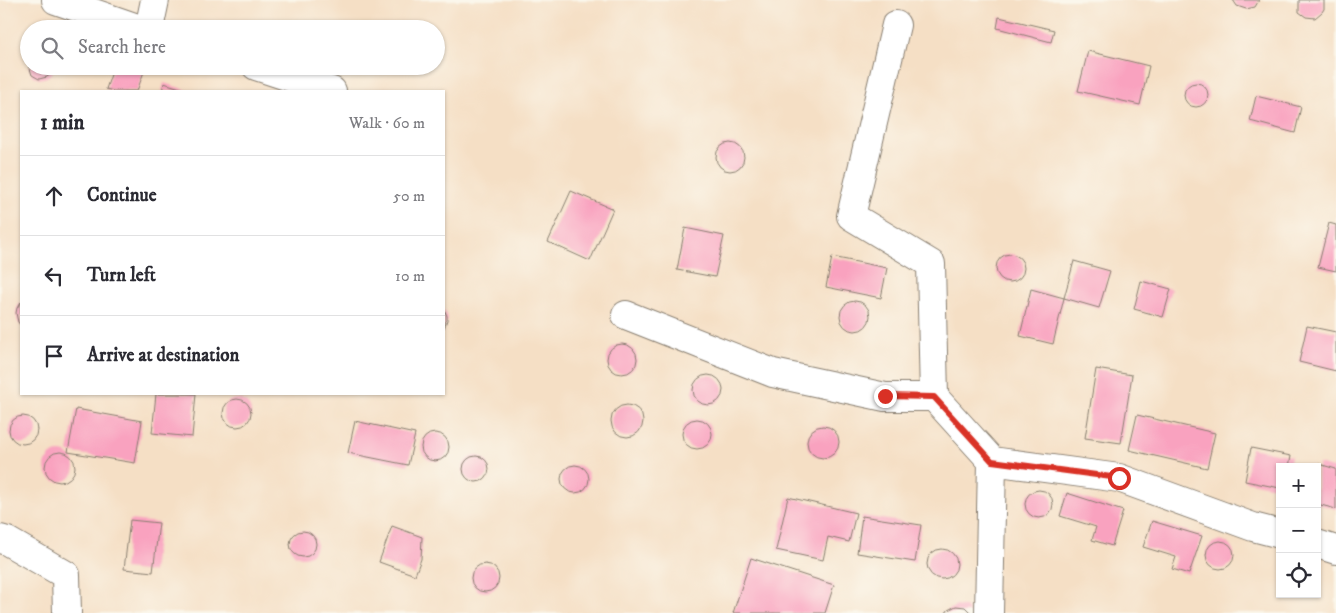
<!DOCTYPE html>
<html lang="en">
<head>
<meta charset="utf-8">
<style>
	body { margin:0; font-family:"IM FELL DW Pica",serif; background:#f2f2f3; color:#2b2b33 }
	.controls { position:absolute; right:15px; bottom:15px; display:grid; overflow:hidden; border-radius:0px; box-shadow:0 1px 4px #0004 }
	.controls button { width:45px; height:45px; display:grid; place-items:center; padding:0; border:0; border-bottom:1px solid #e1e1e2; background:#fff; color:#2b2b33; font:25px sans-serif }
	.stop { position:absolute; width:15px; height:15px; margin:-11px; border:4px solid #d93025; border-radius:50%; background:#fff }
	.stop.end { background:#d93025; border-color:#fff; box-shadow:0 1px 5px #0008 }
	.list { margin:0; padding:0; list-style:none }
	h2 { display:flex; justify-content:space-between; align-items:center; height:65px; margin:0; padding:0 20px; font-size:21px }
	h2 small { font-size:16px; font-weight:400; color:#7c7c81 }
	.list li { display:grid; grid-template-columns:32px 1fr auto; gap:15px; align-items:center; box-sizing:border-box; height:80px; padding:0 20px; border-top:1px solid #e1e1e2 }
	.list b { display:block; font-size:19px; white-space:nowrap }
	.list em { font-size:16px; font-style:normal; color:#7c7c81 }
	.icon { flex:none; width:28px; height:28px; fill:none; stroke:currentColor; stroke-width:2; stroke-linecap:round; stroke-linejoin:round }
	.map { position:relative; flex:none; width:1336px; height:613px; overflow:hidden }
	.search { position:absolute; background:#fff; box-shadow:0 1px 4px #0004; left:20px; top:20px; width:425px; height:55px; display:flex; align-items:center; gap:12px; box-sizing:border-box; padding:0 18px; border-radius:28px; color:#7c7c81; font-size:19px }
	.panel { position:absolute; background:#fff; box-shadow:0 1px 4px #0004; left:20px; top:90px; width:425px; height:305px; border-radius:0px }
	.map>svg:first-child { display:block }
	.building { fill:#f9a2bf }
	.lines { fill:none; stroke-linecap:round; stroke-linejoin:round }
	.minor-casing { stroke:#887e70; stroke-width:30 }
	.minor { stroke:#fff; stroke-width:28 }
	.route { stroke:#d93025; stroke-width:6 }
</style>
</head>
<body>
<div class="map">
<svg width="1336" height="613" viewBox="0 0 1336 613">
	<rect width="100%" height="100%" fill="#fbf7ec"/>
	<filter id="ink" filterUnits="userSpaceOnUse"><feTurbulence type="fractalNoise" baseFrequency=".02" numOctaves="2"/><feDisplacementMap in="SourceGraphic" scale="10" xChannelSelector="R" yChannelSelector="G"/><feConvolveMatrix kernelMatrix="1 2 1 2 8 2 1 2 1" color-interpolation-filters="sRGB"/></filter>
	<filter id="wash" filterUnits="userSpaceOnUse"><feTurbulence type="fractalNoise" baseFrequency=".0096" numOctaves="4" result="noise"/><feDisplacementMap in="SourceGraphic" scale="20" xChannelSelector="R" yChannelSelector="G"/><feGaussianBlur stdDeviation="1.12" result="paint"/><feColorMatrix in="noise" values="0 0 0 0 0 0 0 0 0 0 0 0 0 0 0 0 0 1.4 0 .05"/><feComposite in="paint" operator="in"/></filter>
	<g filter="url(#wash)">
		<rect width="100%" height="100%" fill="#f5dfc5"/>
		<g id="blocks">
			<path class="building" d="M 1233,0 L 1259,0 L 1255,7 L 1246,9 L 1237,6 Z
				M 1299,0 L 1324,0 L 1324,9 L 1322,12 L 1315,18 L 1306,17 L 1299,12 Z
				M 999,17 L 1054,30 L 1051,42 L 997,28 Z
				M 1088,51 L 1149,66 L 1140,105 L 1078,91 Z
				M 29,66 L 54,66 L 54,68 L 53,72 L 47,77 L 39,79 L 32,75 Z
				M 114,66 L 146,66 L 137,91 L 114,91 L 106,89 Z
				M 164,83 L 190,91 L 162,91 Z
				M1184 95a12 12 0 1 1 24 0a12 12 0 1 1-24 0Z
				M 1256,96 L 1301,107 L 1295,133 L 1250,121 Z
				M716 157a14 14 0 1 1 28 0a14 14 0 1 1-28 0Z
				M 571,191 L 613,209 L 590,261 L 548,242 Z
				M 1329,223 L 1336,225 L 1336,271 L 1318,267 Z
				M 685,228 L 724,236 L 715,277 L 677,270 Z
				M996 268a14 14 0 1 1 28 0a14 14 0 1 1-28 0Z
				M 832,257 L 887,268 L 881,298 L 826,287 Z
				M 1074,261 L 1110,271 L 1099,308 L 1064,298 Z
				M 1141,281 L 1171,289 L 1163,317 L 1134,309 Z
				M 1031,289 L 1064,298 L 1053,344 L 1020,336 Z
				M840 316a15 15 0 1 1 30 0a15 15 0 1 1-30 0Z
				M 21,302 L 21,326 L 18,322 L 16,313 L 17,308 Z
				M 444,309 L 447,316 L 447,320 L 444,328 Z
				M 1307,326 L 1336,332 L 1336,371 L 1299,362 Z
				M607 359a15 15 0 1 1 30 0a15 15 0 1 1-30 0Z
				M 1096,369 L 1132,375 L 1121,443 L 1085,438 Z
				M693 390a15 15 0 1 1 30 0a15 15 0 1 1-30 0Z
				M 156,394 L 196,394 L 192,437 L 152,433 Z
				M223 413a14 14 0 1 1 28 0a14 14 0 1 1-28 0Z
				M611 421a16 16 0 1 1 32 0a16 16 0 1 1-32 0Z
				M 76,409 L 142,421 L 135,463 L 68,452 Z
				M 1137,415 L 1215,433 L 1207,468 L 1129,450 Z
				M9 430a14 14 0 1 1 28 0a14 14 0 1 1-28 0Z
				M682 434a15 15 0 1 1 30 0a15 15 0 1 1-30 0Z
				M 355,421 L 415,434 L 408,465 L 348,453 Z
				M807 442a16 16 0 1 1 32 0a16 16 0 1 1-32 0Z
				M421 447a14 14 0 1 1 28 0a14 14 0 1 1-28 0Z
				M 1251,448 L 1291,456 L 1289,467 L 1280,467 L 1280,488 L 1245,481 Z
				M45 467a15 15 0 1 1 30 0a15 15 0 1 1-30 0Z
				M463 469a13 13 0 1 1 26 0a13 13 0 1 1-26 0Z
				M 1319,464 L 1336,469 L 1336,509 L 1317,504 L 1317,471 Z
				M561 479a14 14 0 1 1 28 0a14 14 0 1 1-28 0Z
				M1025 504a14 14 0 1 1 28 0a14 14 0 1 1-28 0Z
				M 1067,493 L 1123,511 L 1112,546 L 1092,540 L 1096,527 L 1060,516 Z
				M 788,497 L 856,513 L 849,542 L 828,537 L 823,560 L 776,550 Z
				M 862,516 L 921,525 L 915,562 L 857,553 Z
				M 130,520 L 159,523 L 153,572 L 124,569 Z
				M 1152,521 L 1202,536 L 1189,574 L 1172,569 L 1176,557 L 1143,547 Z
				M 392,526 L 422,537 L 421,559 L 415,575 L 379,562 Z
				M290 544a13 13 0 1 1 26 0a13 13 0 1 1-26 0Z
				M1206 555a14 14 0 1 1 28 0a14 14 0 1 1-28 0Z
				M927 564a15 15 0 1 1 30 0a15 15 0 1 1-30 0Z
				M 751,558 L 834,585 L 825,613 L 733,613 Z
				M471 578a14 14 0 1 1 28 0a14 14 0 1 1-28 0Z
				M 956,606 L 965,607 L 971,613 L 946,613 L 948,610 Z"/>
		</g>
	</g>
	<g filter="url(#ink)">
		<use href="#blocks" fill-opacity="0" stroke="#887e70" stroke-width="1"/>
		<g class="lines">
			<g class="minor-casing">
				<path id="minor" d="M 56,0 L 140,29
					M 896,25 L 851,216 L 931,264 L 934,397 L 992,461 L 989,613
					M 149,29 L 155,0
					M 256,66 L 332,91
					M 626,315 L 773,373 L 885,397 L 934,397
					M 992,461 L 1119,478 L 1253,527 L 1280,534
					M 0,539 L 7,541 L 66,575 L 67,613
					M 1317,544 L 1336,550"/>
			</g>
			<use href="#minor" class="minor"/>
		</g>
	</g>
	<g class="lines" filter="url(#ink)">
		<path class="route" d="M 885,396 L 934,397 L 992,461 L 1119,478"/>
	</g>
</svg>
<div class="controls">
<button>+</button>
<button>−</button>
<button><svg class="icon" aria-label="locate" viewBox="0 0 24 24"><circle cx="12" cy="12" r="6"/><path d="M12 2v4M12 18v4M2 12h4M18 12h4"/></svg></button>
</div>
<div class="stop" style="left:1119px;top:478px"></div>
<div class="stop end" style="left:885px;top:396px"></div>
<div class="search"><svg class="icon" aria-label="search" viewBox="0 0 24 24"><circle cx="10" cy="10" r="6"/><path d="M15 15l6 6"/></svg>Search here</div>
<section class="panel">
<h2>1 min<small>Walk · 60 m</small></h2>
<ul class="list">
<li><svg class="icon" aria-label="ahead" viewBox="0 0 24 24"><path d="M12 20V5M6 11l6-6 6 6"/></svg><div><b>Continue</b></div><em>50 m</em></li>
<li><svg class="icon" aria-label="left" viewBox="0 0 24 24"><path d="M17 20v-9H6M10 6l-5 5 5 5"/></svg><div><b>Turn left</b></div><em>10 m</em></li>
<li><svg class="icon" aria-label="arrive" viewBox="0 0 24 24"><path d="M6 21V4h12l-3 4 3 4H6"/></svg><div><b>Arrive at destination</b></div></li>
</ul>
</section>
</div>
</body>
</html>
